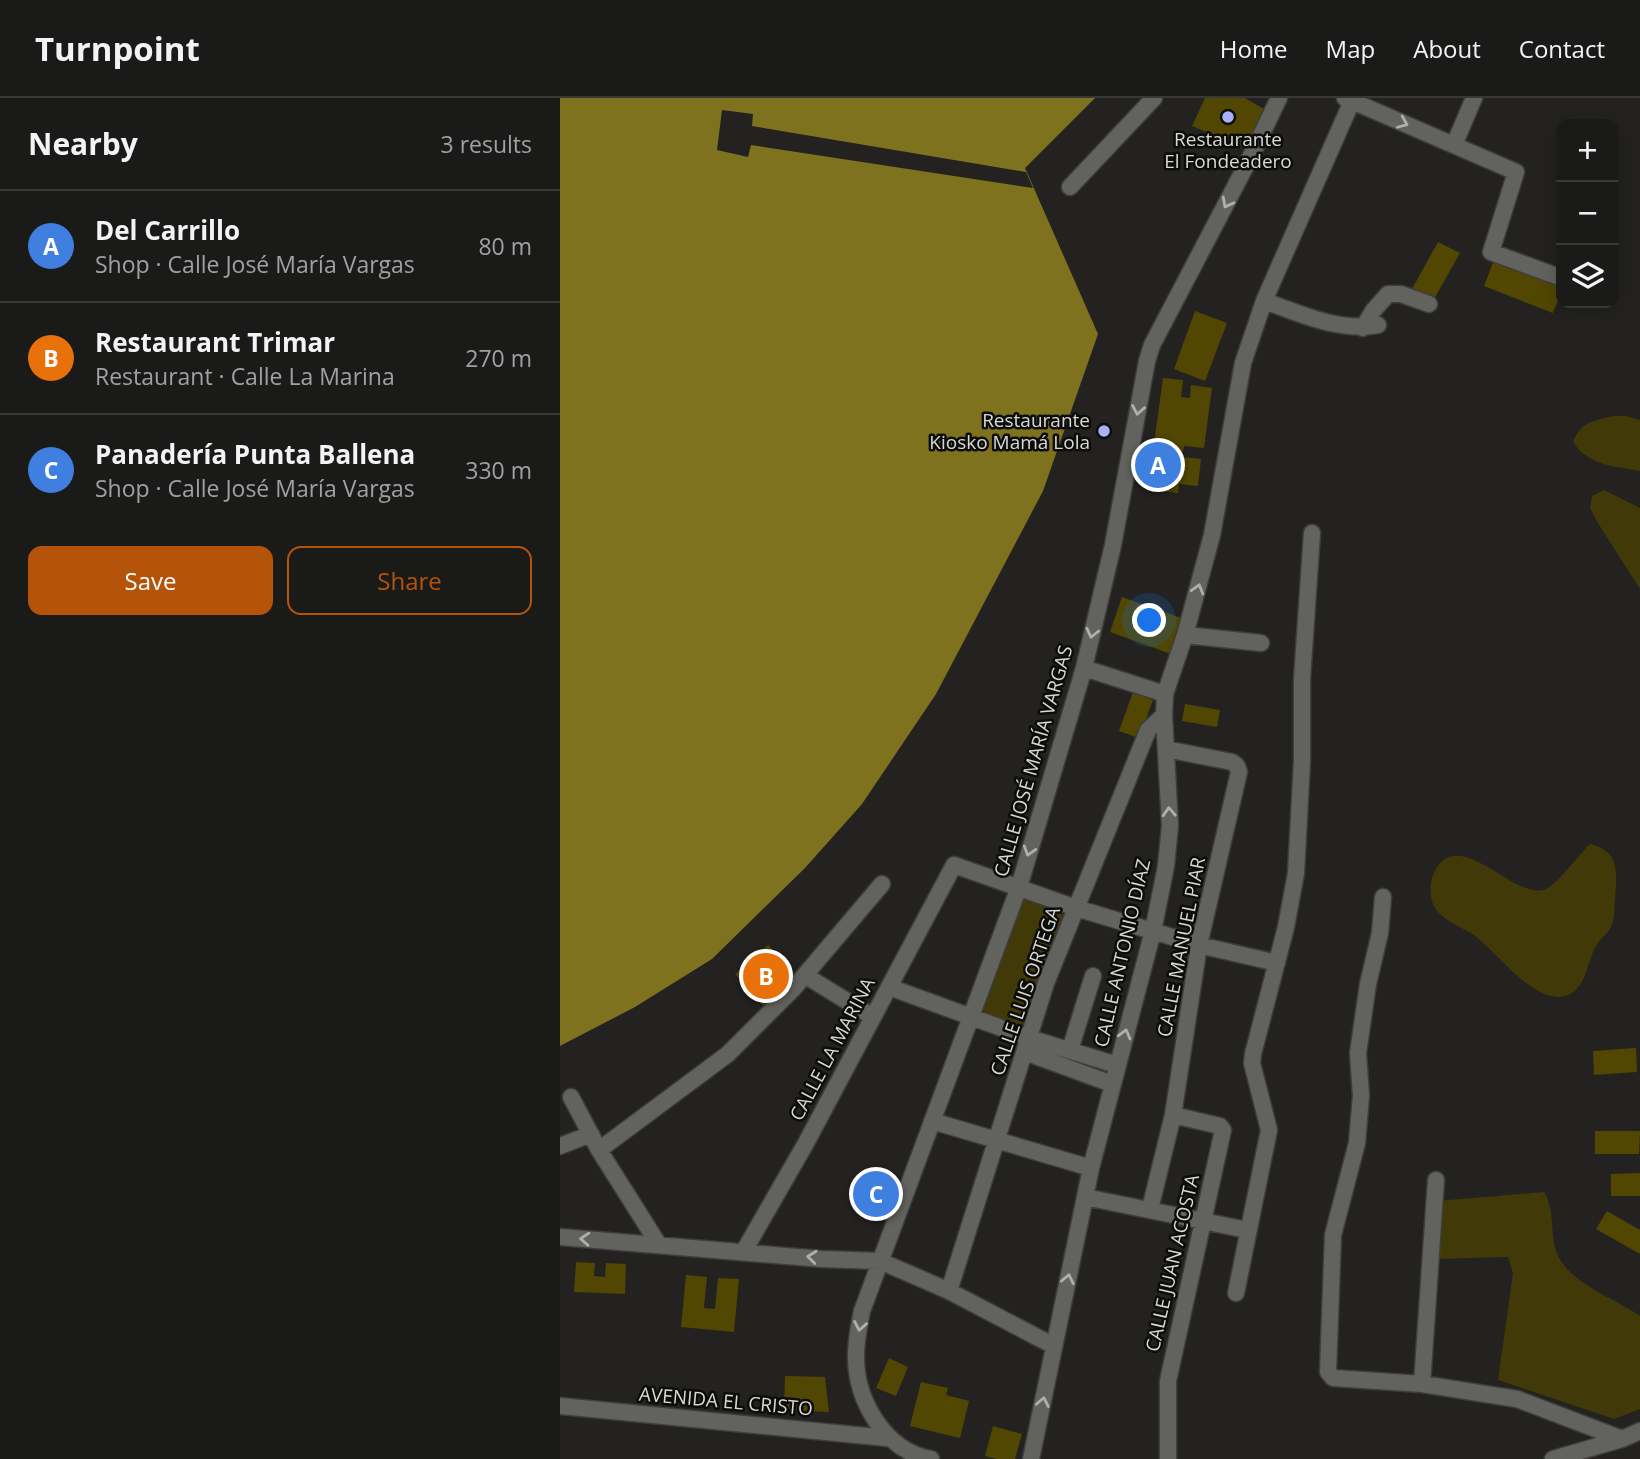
<!DOCTYPE html>
<html lang="en">
<head>
<meta charset="utf-8">
<style>
	body { margin:0; font-family:"Open Sans",sans-serif; background:#232321; color:#f1f3f6 }
	.controls { position:absolute; right:21px; top:21px; display:grid; overflow:hidden; border-radius:14px; box-shadow:0 4px 18px #0003 }
	.controls button { width:63px; height:63px; display:grid; place-items:center; padding:0; border:0; border-bottom:2px solid #383837; background:#1a1a18; color:#f1f3f6; font:35px sans-serif }
	.you { position:absolute; left:590px; top:523px; width:24px; height:24px; margin:-18px; border:5px solid #fff; border-radius:50%; background:#1a73e8; box-shadow:0 0 0 10px #1a73e833 }
	.badge { display:grid; place-items:center; width:46px; height:46px; border-radius:50%; background:#b45309; color:#fff; font-size:23px; font-weight:700 }
	.pin { position:absolute; translate:-50% -50%; border:4px solid #fff; box-shadow:0 2px 7px #0006 }
	.list { margin:0; padding:0; list-style:none }
	h2 { display:flex; justify-content:space-between; align-items:center; height:91px; margin:0; padding:0 28px; font-size:30px }
	h2 small { font-size:23px; font-weight:400; color:#9fa1a2 }
	.list li { display:grid; grid-template-columns:46px 1fr auto; gap:21px; align-items:center; box-sizing:border-box; height:112px; padding:0 28px; border-top:2px solid #383837 }
	.list b { display:block; font-size:26px; white-space:nowrap }
	.list p { margin:0; font-size:23px; white-space:nowrap; color:#9fa1a2 }
	.list em { font-size:23px; font-style:normal; color:#9fa1a2 }
	.actions { display:flex; gap:14px; padding:21px 28px }
	.actions a { flex:1; padding:16px 0; border:2px solid #b45309; border-radius:14px; text-align:center; font-size:24px; color:#b45309 }
	.actions .main { background:#b45309; color:#fff }
	.icon { flex:none; width:38px; height:38px; fill:none; stroke:currentColor; stroke-width:2; stroke-linecap:round; stroke-linejoin:round }
	.map { position:relative; flex:none; width:1080px; height:1361px; overflow:hidden }
	header { display:flex; align-items:center; gap:42px; box-sizing:border-box; height:98px; padding:0 35px; background:#1a1a18; border-bottom:2px solid #383837 }
	header strong { font-size:33px }
	nav { display:flex; gap:38px; margin-inline-start:auto; font-size:24px }
	main { display:flex }
	aside { flex:1; background:#1a1a18 }
	.map>svg:first-child { display:block }
	.green { fill:#413908 }
	.water { fill:#7f721e }
	.pier { fill:#232220 }
	.building { fill:#514702 }
	.lines { fill:none; stroke-linecap:round; stroke-linejoin:round }
	.minor-casing { stroke:#3d3d3b; stroke-width:19 }
	.minor { stroke:#62625f; stroke-width:16 }
	.oneway { stroke:#afafac }
	.poi-dot { fill:#aab0fb; stroke:#0c0c0b; stroke-width:2.5 }
	.labels { text-anchor:middle; dominant-baseline:central; stroke-width:5; stroke-linejoin:round; paint-order:stroke }
	.poi-label { font-size:19px; fill:#d8d8d6; stroke:#0c0c0b }
	.street-label { font-size:19px; fill:#d8d8d6; stroke:#0c0c0b }
</style>
</head>
<body>
<header>
<strong>Turnpoint</strong>
<nav><a>Home</a><a>Map</a><a>About</a><a>Contact</a></nav>
</header>
<main>
<aside>
<h2>Nearby<small>3 results</small></h2>
<ul class="list">
<li><span class="badge" style="background:#3f7fe0">A</span><div><b>Del Carrillo</b><p>Shop · Calle José María Vargas</p></div><em>80 m</em></li>
<li><span class="badge" style="background:#e8710a">B</span><div><b>Restaurant Trimar</b><p>Restaurant · Calle La Marina</p></div><em>270 m</em></li>
<li><span class="badge" style="background:#3f7fe0">C</span><div><b>Panadería Punta Ballena</b><p>Shop · Calle José María Vargas</p></div><em>330 m</em></li>
</ul>
<div class="actions"><a class="main">Save</a><a>Share</a></div>
</aside>
<div class="map">
<svg width="1080" height="1361" viewBox="0 0 1080 1361">
	<rect width="100%" height="100%" fill="#232220"/>
	<path class="green" d="M 1053,318 L 1066,318 L 1080,322 L 1080,373 C 1054,368 1029,368 1013,344 C 1021,323 1034,323 1053,318 Z
		M 1044,392 L 1080,410 L 1080,491 L 1036,422 L 1030,410 L 1032,398 Z
		M 1030,746 C 1060,753 1057,775 1055,801 C 1054,809 1055,818 1052,827 C 1049,835 1040,840 1036,848 C 1026,865 1026,899 998,899 C 967,899 934,849 909,834 C 897,827 883,822 875,810 C 865,794 872,761 893,758 C 922,754 962,802 986,791 C 1000,784 1018,757 1030,746 Z
		M 463,800 L 505,818 L 479,879 L 462,928 L 422,913 Z
		M 984,1094 C 995,1112 990,1133 996,1153 C 1007,1185 1055,1200 1080,1218 L 1080,1311 L 1054,1321 L 938,1282 L 953,1175 L 948,1159 L 876,1161 L 877,1103 Z"/>
	<path class="water" d="M 0,0 L 535,0 L 465,70 L 538,236 L 483,393 L 376,596 L 302,706 L 245,770 L 152,861 L 75,909 L 0,948 Z"/>
	<path class="pier" d="M 162,12 L 193,16 L 192,28 L 466,74 L 473,90 L 191,47 L 188,59 L 157,52 Z"/>
	<path class="building" d="M 645,0 L 685,0 L 704,11 L 685,50 L 632,28 Z
		M 878,144 L 900,155 L 873,203 L 852,191 Z
		M 934,162 L 1001,189 L 1001,195 L 993,215 L 924,188 Z
		M 635,213 L 667,225 L 645,283 L 614,271 Z
		M 603,280 L 623,282 L 621,299 L 630,300 L 631,287 L 652,290 L 644,350 L 624,348 L 622,359 L 641,361 L 638,388 L 619,386 L 618,395 L 601,393 L 602,383 L 579,380 L 583,352 L 593,353 Z
		M 562,499 L 624,521 L 611,556 L 550,534 Z
		M 573,594 L 593,602 L 579,640 L 559,633 Z
		M 625,606 L 660,612 L 657,629 L 622,623 Z
		M 208,847 L 238,880 L 205,910 L 175,876 Z
		M 1076,950 L 1077,974 L 1034,977 L 1033,953 Z
		M 1035,1033 L 1080,1033 L 1079,1056 L 1035,1056 Z
		M 1080,1075 L 1080,1098 L 1051,1098 L 1051,1076 Z
		M 1047,1113 L 1080,1132 L 1080,1156 L 1036,1131 Z
		M 16,1164 L 35,1165 L 34,1178 L 45,1179 L 46,1165 L 66,1166 L 65,1196 L 14,1194 Z
		M 126,1177 L 147,1179 L 144,1210 L 155,1211 L 158,1180 L 179,1181 L 174,1234 L 121,1229 Z
		M 329,1260 L 348,1269 L 336,1298 L 316,1290 Z
		M 225,1278 L 265,1279 L 269,1314 L 224,1312 Z
		M 361,1284 L 388,1290 L 386,1297 L 409,1303 L 400,1340 L 350,1328 Z
		M 433,1328 L 462,1336 L 455,1361 L 436,1361 L 425,1358 Z"/>
	<g class="lines">
		<g class="minor-casing">
			<path id="minor" d="M 785,0 L 956,74 L 931,154 L 999,179
				M 894,47 L 914,0
				M 510,89 L 594,0
				M 704,203 C 742,216 778,234 818,227
				M 803,230 L 813,213 L 828,196 L 841,196 L 869,206
				M 625,537 L 701,545
				M 524,570 L 605,596
				M 823,799 L 820,835 L 808,886 L 798,955 L 801,998 L 797,1045 L 773,1137 L 768,1274 L 773,1280 L 862,1286 L 957,1301 L 1062,1341
				M 246,878 L 313,919
				M 329,889 L 469,940 L 557,967
				M 510,952 L 533,878
				M 465,954 L 552,986
				M 11,999 L 39,1052 L 99,1147
				M 372,1023 L 531,1070
				M 0,1048 L 31,1036
				M 39,1052 L 168,956 L 233,891 L 322,786
				M 525,1099 L 687,1132
				M 590,1111 L 613,1017 L 639,847 L 679,674 L 677,668 L 672,664 L 606,651
				M 0,1139 L 262,1161 L 320,1163 L 389,1193 L 494,1248
				M 184,1153 L 246,1045 L 394,767 L 516,810 L 639,847 L 717,865
				M 389,1193 L 486,885 L 588,632 L 604,617
				M 676,1195 L 709,1032 L 692,965 L 693,956 L 726,829 L 736,775 L 742,663 L 742,581 L 752,435
				M 862,1286 L 876,1082
				M 0,1308 L 327,1340
				M 371,1361 C 325,1353 295,1302 296,1257 C 296,1242 299,1228 302,1213 L 459,789 L 524,570 L 553,447 L 587,263 L 592,247 L 689,62 L 719,0
				M 471,1361 L 531,1070 L 593,833 L 606,768 L 610,728 L 604,617 L 605,596 L 625,537 L 652,437 L 683,265 L 704,203 L 792,3
				M 608,1361 L 608,1283 L 663,1032 L 660,1028 L 613,1017
				M 993,1361 L 1062,1341 L 1080,1333"/>
		</g>
		<use href="#minor" class="minor"/>
	</g>
	<defs><path id="oneway-chevron" d="M-2-3.5L2.5 0L-2 3.5" fill="none" stroke-width="1.6" stroke-linecap="round" stroke-linejoin="round" transform="scale(1.75)"/></defs>
	<g class="oneway">
		<use href="#oneway-chevron" transform="translate(843 25) rotate(23)"/>
		<use href="#oneway-chevron" transform="translate(667 105) rotate(118)"/>
		<use href="#oneway-chevron" transform="translate(578 312) rotate(100)"/>
		<use href="#oneway-chevron" transform="translate(638 491) rotate(-74)"/>
		<use href="#oneway-chevron" transform="translate(532 535) rotate(103)"/>
		<use href="#oneway-chevron" transform="translate(609 714) rotate(-93)"/>
		<use href="#oneway-chevron" transform="translate(469 753) rotate(107)"/>
		<use href="#oneway-chevron" transform="translate(565 936) rotate(-75)"/>
		<use href="#oneway-chevron" transform="translate(25 1141) rotate(-176)"/>
		<use href="#oneway-chevron" transform="translate(252 1159) rotate(-174)"/>
		<use href="#oneway-chevron" transform="translate(508 1181) rotate(-78)"/>
		<use href="#oneway-chevron" transform="translate(300 1228) rotate(100)"/>
		<use href="#oneway-chevron" transform="translate(483 1304) rotate(-79)"/>
	</g>
	<g class="poi-dot">
		<circle cx="668" cy="19" r="7"/>
		<circle cx="544" cy="333" r="7"/>
	</g>
	<g class="labels">
		<g class="poi-label">
			<text x="668" y="41">Restaurante<tspan x="668" dy="22">El Fondeadero</tspan></text>
			<text x="530" y="322" text-anchor="end">Restaurante<tspan x="530" dy="22">Kiosko Mamá Lola</tspan></text>
		</g>
		<g class="street-label">
			<text transform="translate(473 663) rotate(-74)">CALLE JOSÉ MARÍA VARGAS</text>
			<text transform="translate(621 849) rotate(-79)">CALLE MANUEL PIAR</text>
			<text transform="translate(562 855) rotate(-77)">CALLE ANTONIO DÍAZ</text>
			<text transform="translate(465 893) rotate(-71)">CALLE LUIS ORTEGA</text>
			<text transform="translate(272 951) rotate(-62)">CALLE LA MARINA</text>
			<text transform="translate(612 1165) rotate(-77)">CALLE JUAN ACOSTA</text>
			<text transform="translate(166 1303) rotate(5)">AVENIDA EL CRISTO</text>
		</g>
	</g>
</svg>
<div class="controls">
<button>+</button>
<button>−</button>
<button><svg class="icon" aria-label="layers" viewBox="0 0 24 24"><path d="M12 4l9 5-9 5-9-5zM3 14l9 5 9-5"/></svg></button>
</div>
<div class="you"></div>
<div class="pin badge" style="left:598px;top:367px;background:#3f7fe0">A</div>
<div class="pin badge" style="left:206px;top:878px;background:#e8710a">B</div>
<div class="pin badge" style="left:316px;top:1096px;background:#3f7fe0">C</div>
</div>
</main>
</body>
</html>
